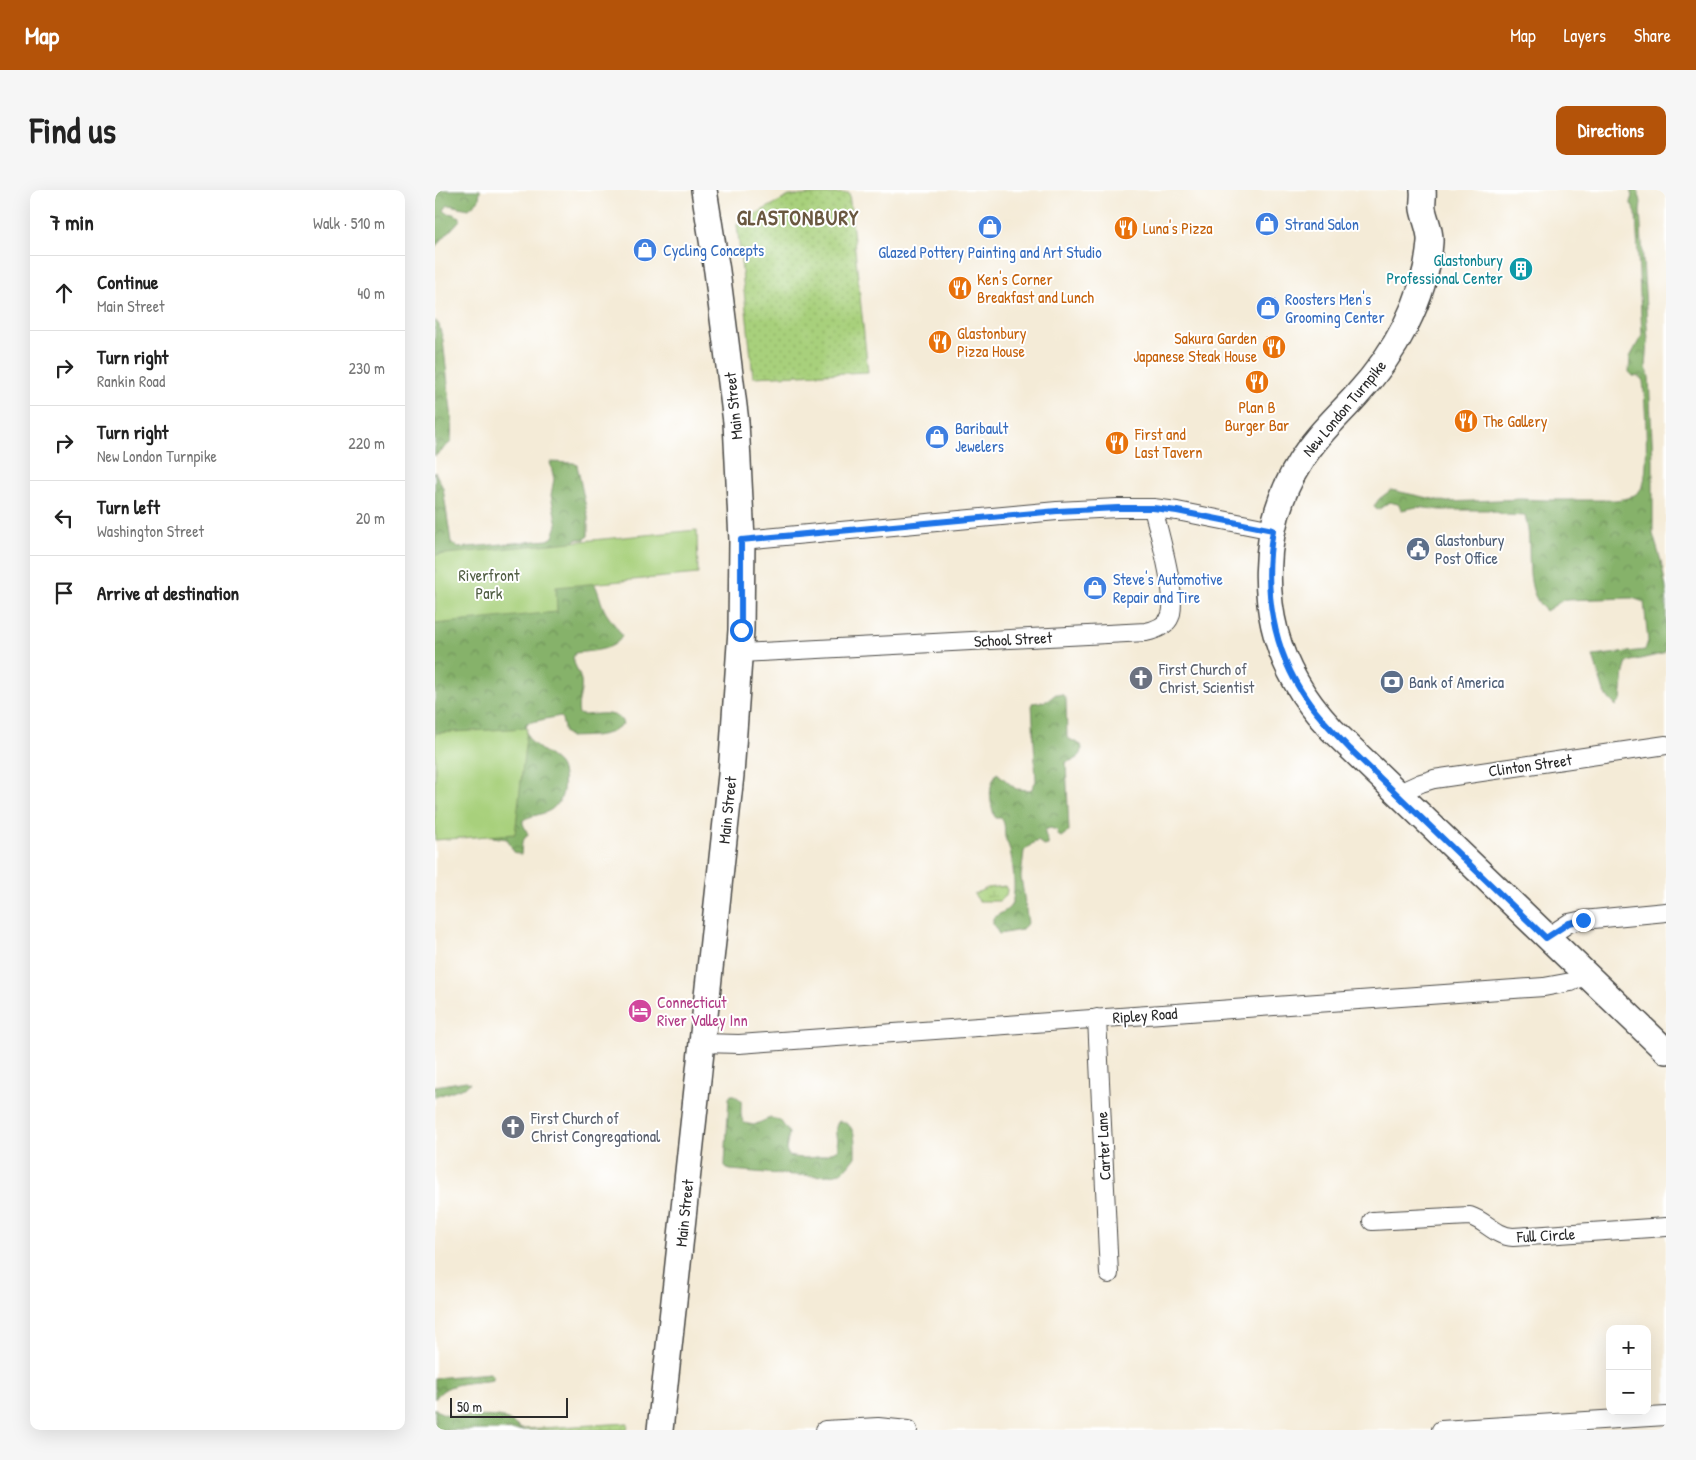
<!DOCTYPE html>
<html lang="en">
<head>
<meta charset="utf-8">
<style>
	body { margin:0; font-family:"Patrick Hand",sans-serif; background:#f6f6f6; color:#222 }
	.controls { position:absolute; right:15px; bottom:15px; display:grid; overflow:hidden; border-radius:10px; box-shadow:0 5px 20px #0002 }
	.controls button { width:45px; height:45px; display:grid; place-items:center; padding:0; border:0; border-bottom:1px solid #e0e0e0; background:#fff; color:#222; font:25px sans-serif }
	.scale { position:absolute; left:15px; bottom:12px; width:118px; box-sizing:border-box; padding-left:5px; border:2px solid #2b2b2b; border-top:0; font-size:14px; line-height:18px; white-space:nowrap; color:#2b2b2b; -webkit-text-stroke:4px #fff; paint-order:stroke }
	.stop { position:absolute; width:15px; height:15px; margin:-11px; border:4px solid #1a73e8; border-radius:50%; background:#fff }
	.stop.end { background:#1a73e8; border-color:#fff; box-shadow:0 1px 5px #0008 }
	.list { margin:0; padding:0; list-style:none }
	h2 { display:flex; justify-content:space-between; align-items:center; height:65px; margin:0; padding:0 20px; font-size:21px }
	h2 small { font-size:16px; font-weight:400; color:#767676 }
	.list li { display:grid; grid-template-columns:32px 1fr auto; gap:15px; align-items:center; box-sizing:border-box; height:75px; padding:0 20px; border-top:1px solid #e0e0e0 }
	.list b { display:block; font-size:19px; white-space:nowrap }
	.list p { margin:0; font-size:16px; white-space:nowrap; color:#767676 }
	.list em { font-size:16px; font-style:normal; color:#767676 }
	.icon { flex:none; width:28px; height:28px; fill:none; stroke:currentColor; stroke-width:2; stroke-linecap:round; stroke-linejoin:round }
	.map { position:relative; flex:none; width:1231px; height:1240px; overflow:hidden; border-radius:10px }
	header { display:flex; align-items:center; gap:30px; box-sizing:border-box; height:70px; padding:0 25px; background:#b45309; color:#fff }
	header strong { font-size:24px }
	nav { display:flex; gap:28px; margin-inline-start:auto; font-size:18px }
	.intro { display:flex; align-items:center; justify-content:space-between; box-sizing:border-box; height:120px; padding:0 30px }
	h1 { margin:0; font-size:35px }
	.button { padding:12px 22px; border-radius:10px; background:#b45309; color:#fff; font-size:18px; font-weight:700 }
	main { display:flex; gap:30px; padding:0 30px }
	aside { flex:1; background:#fff; border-radius:10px; box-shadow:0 5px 20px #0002 }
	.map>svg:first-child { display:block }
	.grass { fill:url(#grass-dots); stroke:#6a7e53 }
	.forest { fill:url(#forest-crowns); stroke:#586e4b }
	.wetland { fill:url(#wetland-marsh); stroke:#6a7e53 }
	.park { fill:#a8d07b; stroke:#6a7e53 }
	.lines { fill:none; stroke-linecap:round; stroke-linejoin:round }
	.minor-casing { stroke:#494845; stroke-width:20 }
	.secondary-casing { stroke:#494845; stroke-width:28 }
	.minor { stroke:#fff; stroke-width:18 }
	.secondary { stroke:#fff; stroke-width:25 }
	.route { stroke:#1a73e8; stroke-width:6 }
	.labels { text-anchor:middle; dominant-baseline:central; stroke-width:4; stroke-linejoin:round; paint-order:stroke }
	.shop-label { font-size:16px; fill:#366cbe; stroke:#fff; text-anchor:start }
	.food-label { font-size:16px; fill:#c56008; stroke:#fff; text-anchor:start }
	.culture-label { font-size:16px; fill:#0d838f; stroke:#fff; text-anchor:end }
	.street-label { font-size:16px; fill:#2b2b2b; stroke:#fff }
	.service-label { font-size:16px; fill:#4e5e75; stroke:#fff; text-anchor:start }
	.park-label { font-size:16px; fill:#505d43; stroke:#fff }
	.worship-label { font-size:16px; fill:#5b616d; stroke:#fff; text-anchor:start }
	.hotel-label { font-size:16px; fill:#b23c85; stroke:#fff; text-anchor:start }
	.district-label { font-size:21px; font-weight:bold; letter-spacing:1px; fill:#6a5840; stroke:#fff }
</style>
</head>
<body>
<header>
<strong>Map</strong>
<nav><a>Map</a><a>Layers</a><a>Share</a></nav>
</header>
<div class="intro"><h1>Find us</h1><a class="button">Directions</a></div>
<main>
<aside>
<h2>7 min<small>Walk · 510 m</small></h2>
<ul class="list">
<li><svg class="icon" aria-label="ahead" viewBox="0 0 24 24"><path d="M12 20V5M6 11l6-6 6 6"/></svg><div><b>Continue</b><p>Main Street</p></div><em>40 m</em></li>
<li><svg class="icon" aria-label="right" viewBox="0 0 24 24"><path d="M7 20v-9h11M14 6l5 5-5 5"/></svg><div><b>Turn right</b><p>Rankin Road</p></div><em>230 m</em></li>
<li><svg class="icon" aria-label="right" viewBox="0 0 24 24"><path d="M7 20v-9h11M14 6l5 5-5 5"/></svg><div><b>Turn right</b><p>New London Turnpike</p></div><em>220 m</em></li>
<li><svg class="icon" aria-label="left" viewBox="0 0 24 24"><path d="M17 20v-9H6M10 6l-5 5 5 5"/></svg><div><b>Turn left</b><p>Washington Street</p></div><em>20 m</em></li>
<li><svg class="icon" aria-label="arrive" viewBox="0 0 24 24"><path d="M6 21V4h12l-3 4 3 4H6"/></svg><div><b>Arrive at destination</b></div></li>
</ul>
</aside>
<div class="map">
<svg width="1231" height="1240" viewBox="0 0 1231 1240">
	<defs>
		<pattern id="grass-dots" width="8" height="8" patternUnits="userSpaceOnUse" patternTransform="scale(1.25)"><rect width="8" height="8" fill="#a8d07b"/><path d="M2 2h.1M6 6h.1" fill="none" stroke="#91b36a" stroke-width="1.8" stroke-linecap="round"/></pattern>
		<pattern id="forest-crowns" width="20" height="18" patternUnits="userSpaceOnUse" patternTransform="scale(1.25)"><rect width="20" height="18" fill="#86b26b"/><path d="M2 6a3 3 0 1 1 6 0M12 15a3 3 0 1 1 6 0" fill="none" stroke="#6e9158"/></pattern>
		<pattern id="wetland-marsh" width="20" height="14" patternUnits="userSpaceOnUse" patternTransform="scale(1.25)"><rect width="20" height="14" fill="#a8d07b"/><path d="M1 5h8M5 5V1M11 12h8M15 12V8" fill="none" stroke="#91b36a"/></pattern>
	</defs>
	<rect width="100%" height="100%" fill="#fff"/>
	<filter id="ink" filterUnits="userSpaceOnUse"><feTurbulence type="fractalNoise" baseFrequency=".02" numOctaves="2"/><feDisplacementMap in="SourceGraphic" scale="10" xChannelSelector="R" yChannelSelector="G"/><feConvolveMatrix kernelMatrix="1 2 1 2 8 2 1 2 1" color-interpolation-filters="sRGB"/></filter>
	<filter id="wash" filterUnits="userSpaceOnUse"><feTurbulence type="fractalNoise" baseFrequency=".0096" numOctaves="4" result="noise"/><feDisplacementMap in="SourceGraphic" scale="20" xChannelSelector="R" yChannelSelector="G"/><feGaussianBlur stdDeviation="1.12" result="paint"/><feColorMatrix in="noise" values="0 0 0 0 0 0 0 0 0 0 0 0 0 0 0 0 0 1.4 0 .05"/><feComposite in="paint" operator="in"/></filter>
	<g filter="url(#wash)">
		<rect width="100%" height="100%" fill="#f4ebd7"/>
		<path class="grass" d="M 414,3 L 433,182 L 318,187 L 302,34 L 354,6 Z
			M 193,1233 L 192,1240 L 71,1240 Z"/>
		<path class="forest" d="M 0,0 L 45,0 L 44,10 L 34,19 L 13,15 L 9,20 L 12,23 L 18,24 L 25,27 L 25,30 L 0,57 Z
			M 1197,0 L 1203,0 L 1206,12 L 1205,21 L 1213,151 L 1211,177 L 1214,187 L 1218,270 L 1218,344 L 1226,371 L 1231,398 L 1231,457 L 1230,462 L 1227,464 L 1192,472 L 1189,482 L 1186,511 L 1181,516 L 1170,505 L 1158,466 L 1210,460 L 1213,451 L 1209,412 L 1197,408 L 1128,410 L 1111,421 C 1085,398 1100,356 1090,326 L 1072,325 L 1053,320 L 1006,320 L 982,317 L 967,320 L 963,314 L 954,312 L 943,320 L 940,318 L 939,316 L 944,309 L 956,300 L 1012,312 L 1086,309 L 1111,310 L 1180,310 C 1190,309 1202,307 1207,297 C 1215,283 1210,210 1208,191 L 1205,187 L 1198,186 L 1194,182 L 1195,167 L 1207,145 L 1201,23 L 1196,14 Z
			M 0,130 L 4,135 L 8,150 L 17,230 L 16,252 L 0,266 Z
			M 115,272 L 139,273 L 142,275 L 153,327 L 153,346 L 150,349 L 142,349 L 135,355 L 0,408 L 0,282 L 8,298 L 16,352 L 23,358 L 113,350 L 118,347 L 122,335 L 116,305 L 119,289 Z
			M 157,390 C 164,399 165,413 171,423 C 176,431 183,438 187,446 C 180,461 155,461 140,463 L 138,468 C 139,476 145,483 146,491 C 148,502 141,513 144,524 L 148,525 C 160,525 184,519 188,534 C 175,548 153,546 135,547 L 130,543 L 127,529 L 125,526 L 92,533 C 86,553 112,561 123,573 C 130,580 130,602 125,610 C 124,613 119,617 117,619 C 109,625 96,625 88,630 L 88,634 L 93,644 L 87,652 L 86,665 L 79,662 L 72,649 L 58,647 L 54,641 L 0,633 L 0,422 L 107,417 L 123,394 Z
			M 621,504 L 628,505 L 631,509 L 632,548 L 646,555 C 650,566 640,570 631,572 L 634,641 L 626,647 L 623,645 L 622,640 L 615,638 L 610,640 C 609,646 614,649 613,655 L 609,656 L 603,651 L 598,653 L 589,661 L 586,687 L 593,733 L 586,740 L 564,744 L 558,734 L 558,728 C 563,724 573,721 576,715 C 582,704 578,670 574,657 C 573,654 571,651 570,647 C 569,640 571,634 566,628 L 560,628 C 555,612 552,597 562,583 L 581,599 L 596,600 L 601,591 L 597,513 L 612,511 Z
			M 31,891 L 35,893 L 32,896 L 0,907 L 0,896 Z
			M 296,905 L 299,905 L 306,910 C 307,919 304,925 309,933 L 319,935 L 335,928 L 345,930 L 354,943 L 351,960 L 354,966 C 372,970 387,968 403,959 C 403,949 397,939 404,931 C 422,933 420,952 420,967 C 416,972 410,981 404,983 C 390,990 314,981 295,980 L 290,976 L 290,973 L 294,908 Z
			M 55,1183 L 58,1186 L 58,1190 C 38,1194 12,1190 0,1209 L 0,1188 Z
			M 0,1218 C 12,1233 54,1222 71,1229 C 76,1231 82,1237 88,1240 L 0,1240 Z"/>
		<path class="wetland" d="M 570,696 L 572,700 L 571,706 L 564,711 L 544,711 L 539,704 L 552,698 Z"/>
		<path class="park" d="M 262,340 L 263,384 L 121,397 L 122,422 L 0,434 L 0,365 Z
			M 92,538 L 80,644 L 0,650 L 0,543 Z"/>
	</g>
	<g filter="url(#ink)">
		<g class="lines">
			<g class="minor-casing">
				<path id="minor" d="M 307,350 L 622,321 L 683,318 L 718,318 L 742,321 L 838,340
					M 305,463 L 711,442 C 720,440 729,437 734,429 C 745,412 723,340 718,318
					M 962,604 L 986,593 L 999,589 L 1231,555
					M 1111,748 L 1134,733 L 1148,730 L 1231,722
					M 662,828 L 674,1084
					M 267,853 L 304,854 L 1109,797 L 1136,792 L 1151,785
					M 937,1031 L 1035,1026 C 1051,1031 1060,1046 1078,1047 L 1231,1037
					M 390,1240 L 443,1237 L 473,1240
					M 1006,1240 L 1231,1226"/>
			</g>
			<g class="secondary-casing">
				<path id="secondary" d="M 988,0 C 989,6 987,13 988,19 C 990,30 996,41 995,52 C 991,109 959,165 921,206 C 901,228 880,247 865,272 C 824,337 823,426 861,492 C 871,510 883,525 897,540 L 1231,861
					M 225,1240 L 296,585 L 306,440 L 307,350 L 301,232 L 282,81 L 269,0"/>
			</g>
			<use href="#minor" class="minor"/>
			<use href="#secondary" class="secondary"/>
		</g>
	</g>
	<g class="lines" filter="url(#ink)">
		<path class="route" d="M 306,440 L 306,350 L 622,321 L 683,318 L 718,318 L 742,321 L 838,340 C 828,399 837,460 872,510 C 884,528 900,543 915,559 L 1111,748 L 1134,733 L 1148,730"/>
	</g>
	<defs>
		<g id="shop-disc" transform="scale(1.25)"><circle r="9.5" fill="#3f7fe0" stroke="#fff"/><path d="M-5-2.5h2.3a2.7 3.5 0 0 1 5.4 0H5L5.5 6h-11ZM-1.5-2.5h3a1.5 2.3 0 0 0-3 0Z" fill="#fff"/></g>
		<g id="restaurant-disc" transform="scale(1.25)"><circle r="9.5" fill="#e8710a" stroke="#fff"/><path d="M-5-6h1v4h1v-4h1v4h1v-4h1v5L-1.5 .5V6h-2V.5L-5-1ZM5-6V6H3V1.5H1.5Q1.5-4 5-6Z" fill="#fff"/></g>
		<g id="building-disc" transform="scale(1.25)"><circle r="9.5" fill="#0f9aa8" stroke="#fff"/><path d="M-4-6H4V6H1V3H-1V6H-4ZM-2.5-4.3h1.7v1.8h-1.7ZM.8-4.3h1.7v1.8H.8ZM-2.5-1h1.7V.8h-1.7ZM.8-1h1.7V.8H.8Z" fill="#fff"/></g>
		<g id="civic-disc" transform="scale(1.25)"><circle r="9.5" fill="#5c6f8a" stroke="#fff"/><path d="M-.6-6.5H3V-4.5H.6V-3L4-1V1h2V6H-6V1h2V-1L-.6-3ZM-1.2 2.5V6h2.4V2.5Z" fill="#fff"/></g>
		<g id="church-disc" transform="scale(1.25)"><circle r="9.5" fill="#6b7280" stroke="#fff"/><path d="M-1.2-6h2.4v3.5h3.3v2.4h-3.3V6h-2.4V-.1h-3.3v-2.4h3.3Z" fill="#fff"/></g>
		<g id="bank-disc" transform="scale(1.25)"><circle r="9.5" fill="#5c6f8a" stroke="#fff"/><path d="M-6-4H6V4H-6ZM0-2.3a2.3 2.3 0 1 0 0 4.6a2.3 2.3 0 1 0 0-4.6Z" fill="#fff"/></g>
		<g id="hotel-disc" transform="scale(1.25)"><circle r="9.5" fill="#d1479c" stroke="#fff"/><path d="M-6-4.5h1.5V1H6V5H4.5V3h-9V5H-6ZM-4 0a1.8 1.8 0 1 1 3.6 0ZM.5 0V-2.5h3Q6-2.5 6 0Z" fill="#fff"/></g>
	</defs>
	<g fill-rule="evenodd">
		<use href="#shop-disc" x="832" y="34"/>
		<use href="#shop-disc" x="555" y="37"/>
		<use href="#restaurant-disc" x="691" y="38"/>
		<use href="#shop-disc" x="210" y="60"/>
		<use href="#building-disc" x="1086" y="79"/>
		<use href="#restaurant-disc" x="525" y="98"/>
		<use href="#shop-disc" x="833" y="118"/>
		<use href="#restaurant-disc" x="505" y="152"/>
		<use href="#restaurant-disc" x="839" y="157"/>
		<use href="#restaurant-disc" x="822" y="192"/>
		<use href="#restaurant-disc" x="1031" y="231"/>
		<use href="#shop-disc" x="502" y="247"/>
		<use href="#restaurant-disc" x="682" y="253"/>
		<use href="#civic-disc" x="983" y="359"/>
		<use href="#shop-disc" x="660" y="398"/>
		<use href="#church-disc" x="706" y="488"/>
		<use href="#bank-disc" x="957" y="492"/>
		<use href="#hotel-disc" x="205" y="821"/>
		<use href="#church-disc" x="78" y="937"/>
	</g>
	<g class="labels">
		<g class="shop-label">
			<text x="850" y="34">Strand Salon</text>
			<text x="228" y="60">Cycling Concepts</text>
			<text x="555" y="62" text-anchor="middle">Glazed Pottery Painting and Art Studio</text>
			<text x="850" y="109">Roosters Men's<tspan x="850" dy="18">Grooming Center</tspan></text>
			<text x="520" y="238">Baribault<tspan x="520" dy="18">Jewelers</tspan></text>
			<text x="678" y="389">Steve's Automotive<tspan x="678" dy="18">Repair and Tire</tspan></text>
		</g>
		<g class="food-label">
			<text x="708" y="38">Luna's Pizza</text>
			<text x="542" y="89">Ken's Corner<tspan x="542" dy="18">Breakfast and Lunch</tspan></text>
			<text x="522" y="143">Glastonbury<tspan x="522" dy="18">Pizza House</tspan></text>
			<text x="822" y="148" text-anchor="end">Sakura Garden<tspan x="822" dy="18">Japanese Steak House</tspan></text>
			<text x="822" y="217" text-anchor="middle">Plan B<tspan x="822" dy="18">Burger Bar</tspan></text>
			<text x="1048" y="231">The Gallery</text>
			<text x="700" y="244">First and<tspan x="700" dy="18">Last Tavern</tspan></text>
		</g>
		<g class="culture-label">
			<text x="1068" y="70">Glastonbury<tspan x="1068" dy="18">Professional Center</tspan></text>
		</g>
		<g class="street-label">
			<text transform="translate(298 216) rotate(-96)">Main Street</text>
			<text transform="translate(909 218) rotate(-50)">New London Turnpike</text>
			<text transform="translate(578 449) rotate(-3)">School Street</text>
			<text transform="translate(1095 575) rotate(-8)">Clinton Street</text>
			<text transform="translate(292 620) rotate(-84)">Main Street</text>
			<text transform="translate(710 825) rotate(-4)">Ripley Road</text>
			<text transform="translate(668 956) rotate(-93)">Carter Lane</text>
			<text transform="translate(249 1023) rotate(-84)">Main Street</text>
			<text transform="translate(1111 1045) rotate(-3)">Full Circle</text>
		</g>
		<g class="service-label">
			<text x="1000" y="350">Glastonbury<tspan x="1000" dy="18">Post Office</tspan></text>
			<text x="974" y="492">Bank of America</text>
		</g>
		<g class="park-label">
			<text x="54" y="385">Riverfront<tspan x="54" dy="18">Park</tspan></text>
		</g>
		<g class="worship-label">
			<text x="724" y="479">First Church of<tspan x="724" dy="18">Christ, Scientist</tspan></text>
			<text x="96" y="928">First Church of<tspan x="96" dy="18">Christ Congregational</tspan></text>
		</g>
		<g class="hotel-label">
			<text x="222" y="812">Connecticut<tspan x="222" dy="18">River Valley Inn</tspan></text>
		</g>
		<g class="district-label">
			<text x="363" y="27">GLASTONBURY</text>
		</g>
	</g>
</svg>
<div class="controls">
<button>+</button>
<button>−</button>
</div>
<div class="scale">50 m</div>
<div class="stop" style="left:306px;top:440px"></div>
<div class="stop end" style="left:1148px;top:730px"></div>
</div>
</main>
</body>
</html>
